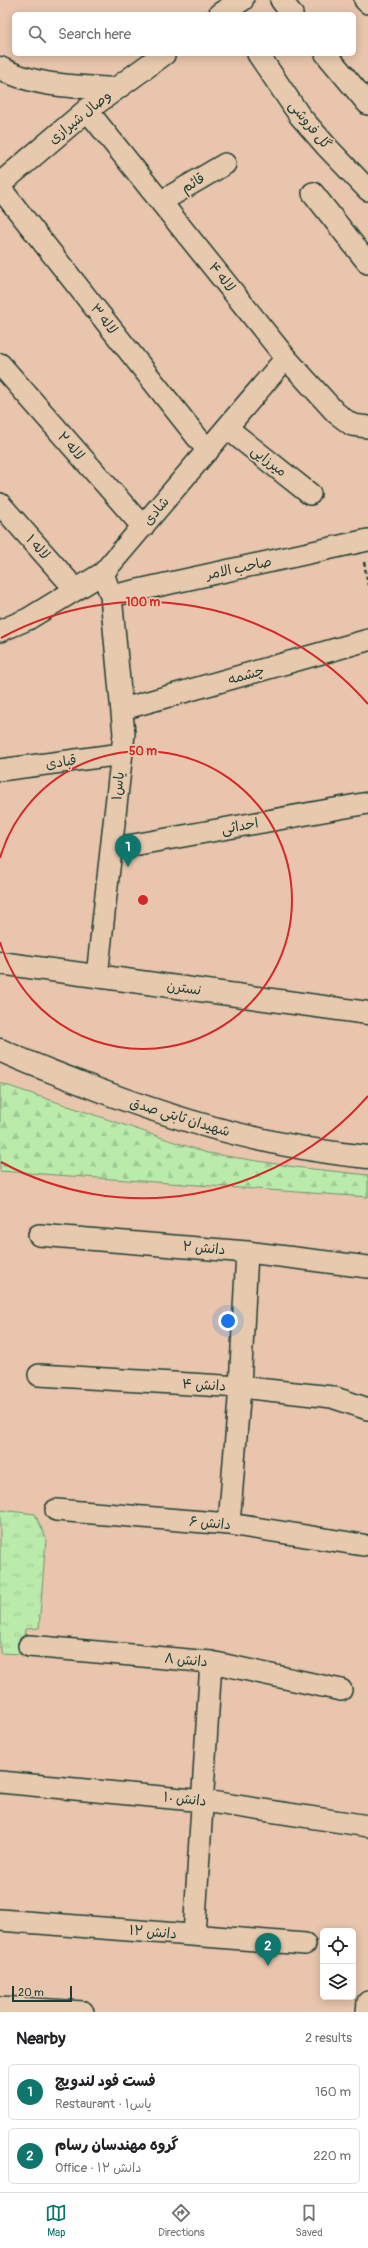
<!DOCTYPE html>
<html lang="en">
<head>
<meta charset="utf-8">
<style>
	body { margin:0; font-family:Pangolin,"Playpen Sans Arabic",sans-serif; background:#f2f2f2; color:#202124 }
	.controls { position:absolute; right:12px; bottom:12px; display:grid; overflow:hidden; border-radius:6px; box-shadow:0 2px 10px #0003 }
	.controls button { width:36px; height:36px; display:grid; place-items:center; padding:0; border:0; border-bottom:1px solid #e0e0e0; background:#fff; color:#202124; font:20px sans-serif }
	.scale { position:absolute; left:12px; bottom:10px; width:60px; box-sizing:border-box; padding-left:4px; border:2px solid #1f3d34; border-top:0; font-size:11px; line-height:14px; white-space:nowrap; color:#1f3d34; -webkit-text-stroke:3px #e7caae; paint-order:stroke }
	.you { position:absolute; left:228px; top:1321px; width:14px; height:14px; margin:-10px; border:3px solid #fff; border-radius:50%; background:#1a73e8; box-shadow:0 0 0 6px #1a73e833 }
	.badge { display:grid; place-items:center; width:26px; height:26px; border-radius:50%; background:#0f766e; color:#fff; font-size:13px; font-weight:700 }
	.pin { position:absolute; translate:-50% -33px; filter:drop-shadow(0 1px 2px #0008) }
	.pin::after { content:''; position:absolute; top:21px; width:14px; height:12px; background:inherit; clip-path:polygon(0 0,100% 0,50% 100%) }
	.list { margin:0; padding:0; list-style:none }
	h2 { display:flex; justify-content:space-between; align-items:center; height:52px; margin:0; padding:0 16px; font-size:17px }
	h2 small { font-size:13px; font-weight:400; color:#757577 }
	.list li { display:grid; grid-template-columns:26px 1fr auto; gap:12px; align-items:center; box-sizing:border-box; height:56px; margin:0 8px 8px; padding:0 8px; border:1px solid #e0e0e0; border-radius:6px }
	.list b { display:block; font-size:15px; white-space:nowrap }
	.list p { margin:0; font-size:13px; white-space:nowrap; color:#757577 }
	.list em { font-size:13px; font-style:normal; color:#757577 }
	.icon { flex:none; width:22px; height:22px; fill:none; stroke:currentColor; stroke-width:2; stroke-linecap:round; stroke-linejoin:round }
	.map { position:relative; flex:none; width:368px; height:2012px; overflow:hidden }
	.search { position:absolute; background:#fff; box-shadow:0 2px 10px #0003; left:12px; right:12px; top:12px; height:44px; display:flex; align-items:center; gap:10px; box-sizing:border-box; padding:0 14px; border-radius:6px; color:#757577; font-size:15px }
	.sheet { height:180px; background:#fff }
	nav { display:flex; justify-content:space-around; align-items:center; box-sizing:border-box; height:56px; border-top:1px solid #e0e0e0; background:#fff; font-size:11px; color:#757577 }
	nav a { display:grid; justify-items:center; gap:2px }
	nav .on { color:#0f766e }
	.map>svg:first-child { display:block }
	.grass { fill:url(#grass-tufts); stroke:#6c9470 }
	.forest { fill:url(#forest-firs); stroke:#6c9470 }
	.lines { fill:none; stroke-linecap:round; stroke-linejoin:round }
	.street-casing { stroke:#1f3d34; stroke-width:24 }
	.secondary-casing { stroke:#1f3d34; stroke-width:25 }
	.path { stroke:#1f3d34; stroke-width:2.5; stroke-dasharray:4 3; stroke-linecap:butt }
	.street { stroke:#e7caae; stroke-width:21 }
	.secondary { stroke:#e7caae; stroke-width:22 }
	.ring { fill:none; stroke:#d62828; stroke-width:2 }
	.labels { text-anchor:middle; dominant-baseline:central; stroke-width:3.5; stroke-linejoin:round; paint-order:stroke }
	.street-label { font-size:14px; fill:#1f3d34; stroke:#e7caae }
	.centre { fill:#d62828; stroke:#e7caae; stroke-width:2 }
	.ring-label { font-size:12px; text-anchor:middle; font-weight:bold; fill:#d62828; stroke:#e7caae; stroke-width:3.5; stroke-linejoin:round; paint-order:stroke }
</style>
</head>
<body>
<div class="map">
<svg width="368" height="2012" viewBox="0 0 368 2012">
	<defs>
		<pattern id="grass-tufts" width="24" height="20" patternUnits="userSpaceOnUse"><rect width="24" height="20" fill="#baebab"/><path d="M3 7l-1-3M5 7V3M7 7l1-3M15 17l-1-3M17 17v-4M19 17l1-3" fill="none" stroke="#9fca94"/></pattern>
		<pattern id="forest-firs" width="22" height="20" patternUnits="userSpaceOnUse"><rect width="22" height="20" fill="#baebab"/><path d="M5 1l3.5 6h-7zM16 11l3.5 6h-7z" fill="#9fca94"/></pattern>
	</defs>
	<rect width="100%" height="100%" fill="#e8c5ac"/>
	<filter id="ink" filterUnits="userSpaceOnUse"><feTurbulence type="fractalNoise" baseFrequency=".025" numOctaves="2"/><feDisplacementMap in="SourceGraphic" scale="8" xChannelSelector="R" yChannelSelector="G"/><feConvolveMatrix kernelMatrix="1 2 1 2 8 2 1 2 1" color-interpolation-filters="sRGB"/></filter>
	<g filter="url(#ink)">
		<path class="grass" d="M 0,1510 L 35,1514 L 46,1538 L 39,1628 L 25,1629 L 22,1654 L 0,1653 Z"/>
		<path class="forest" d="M 0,1083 L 207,1153 L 295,1167 L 368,1175 L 368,1197 L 0,1171 Z"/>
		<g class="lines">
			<g class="street-casing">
				<path id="street" d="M 281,0 L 292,14
					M 365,0 L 368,3
					M 258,54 L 300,116 L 327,147 L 368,190
					M 326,54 L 368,104
					M 87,110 L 286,358 L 336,413 L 352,425 L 368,427
					M 0,188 L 208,451
					M 313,193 L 368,263
					M 162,201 L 225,164
					M 0,364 L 143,527
					M 227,428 L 310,494
					M 0,504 L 76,590
					M 111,596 L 368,540
					M 0,631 L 28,619 L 103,573 L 286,358
					M 123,709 L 368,640
					M 0,770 L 122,754
					M 111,849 L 368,803
					M 97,976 L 124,734 L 111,596 L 103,573
					M 39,1235 L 247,1252 L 368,1267
					M 39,1375 L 240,1387 L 332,1397 L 368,1409
					M 56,1510 L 229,1524 L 363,1545
					M 229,1524 L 240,1387 L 247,1252
					M 29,1646 L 211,1662 L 341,1690
					M 0,1782 L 204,1801 L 368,1826
					M 0,1920 L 305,1944
					M 194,1935 L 211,1662
					M 0,2007 L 83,2012
					M 367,2012 L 368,2002"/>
			</g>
			<g class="secondary-casing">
				<path id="secondary" d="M 220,14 L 242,0
					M 0,68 C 35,87 76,86 115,89
					M 0,184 L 87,110 L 164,54
					M 0,963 L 368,1013
					M 0,1050 C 23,1061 48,1070 73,1080 C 167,1118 267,1147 368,1157"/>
			</g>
			<path class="path" d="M 364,562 L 368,585"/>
			<use href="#street" class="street"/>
			<use href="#secondary" class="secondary"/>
		</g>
	</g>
	<g class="ring">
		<path d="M0 858A149 149 0 1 1 0 942"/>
		<path d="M368 1096A298 298 0 0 1 1 1162M1 638A298 298 0 0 1 368 704"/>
	</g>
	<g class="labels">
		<g class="street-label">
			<text transform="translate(80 117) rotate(-39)">وصال شیرازی</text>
			<text transform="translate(310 125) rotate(51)">گل فروشی</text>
			<text transform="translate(193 183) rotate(-31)">قائم</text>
			<text transform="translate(222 277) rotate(52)">لاله ۴</text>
			<text transform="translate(104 319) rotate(52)">لاله ۳</text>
			<text transform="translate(71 446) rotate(49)">لاله ۲</text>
			<text transform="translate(269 461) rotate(38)">میرزایی</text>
			<text transform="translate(156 511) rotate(-50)">شادی</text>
			<text transform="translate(38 547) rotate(48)">لاله ۱</text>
			<text transform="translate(239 568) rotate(-12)">صاحب الامر</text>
			<text transform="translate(246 675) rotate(-16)">چشمه</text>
			<text transform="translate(61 762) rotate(-8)">قبادی</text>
			<text transform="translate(118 786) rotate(-84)">یاس۱</text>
			<text transform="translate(240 826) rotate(-10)">احداثی</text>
			<text transform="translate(184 988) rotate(8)">نسترن</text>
			<text transform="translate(180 1117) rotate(17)">شهیدان ثابتی صدق</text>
			<text transform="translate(204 1248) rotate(5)">دانش ۲</text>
			<text transform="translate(204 1385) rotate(3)">دانش ۴</text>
			<text transform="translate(210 1523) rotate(5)">دانش ۶</text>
			<text transform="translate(186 1660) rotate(5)">دانش ۸</text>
			<text transform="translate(185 1799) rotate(6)">دانش ۱۰</text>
			<text transform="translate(153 1932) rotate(5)">دانش ۱۲</text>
		</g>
	</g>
	<circle cx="143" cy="900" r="6" class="centre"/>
	<g class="ring-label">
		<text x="143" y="606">100 m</text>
		<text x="143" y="755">50 m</text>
	</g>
</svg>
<div class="controls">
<button><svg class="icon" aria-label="locate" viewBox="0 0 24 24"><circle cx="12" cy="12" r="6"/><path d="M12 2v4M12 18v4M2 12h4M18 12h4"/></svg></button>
<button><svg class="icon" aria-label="layers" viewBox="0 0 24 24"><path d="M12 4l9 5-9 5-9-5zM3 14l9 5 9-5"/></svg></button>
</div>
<div class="scale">20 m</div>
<div class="you"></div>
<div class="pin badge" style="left:128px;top:867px">1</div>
<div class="pin badge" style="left:268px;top:1966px">2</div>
<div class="search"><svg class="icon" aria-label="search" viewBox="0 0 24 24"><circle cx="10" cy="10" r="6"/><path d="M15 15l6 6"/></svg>Search here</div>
</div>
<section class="sheet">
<h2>Nearby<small>2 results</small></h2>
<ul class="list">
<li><span class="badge">1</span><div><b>فست فود لندویچ</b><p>Restaurant · یاس۱</p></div><em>160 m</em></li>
<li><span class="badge">2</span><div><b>گروه مهندسان رسام</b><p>Office · دانش ۱۲</p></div><em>220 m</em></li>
</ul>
</section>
<nav>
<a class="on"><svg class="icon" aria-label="map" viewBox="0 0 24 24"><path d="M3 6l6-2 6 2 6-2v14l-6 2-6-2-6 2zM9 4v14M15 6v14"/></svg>Map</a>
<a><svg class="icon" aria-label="directions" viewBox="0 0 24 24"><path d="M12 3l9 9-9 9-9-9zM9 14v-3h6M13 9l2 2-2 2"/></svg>Directions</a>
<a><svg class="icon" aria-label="saved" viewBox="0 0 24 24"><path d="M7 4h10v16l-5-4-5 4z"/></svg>Saved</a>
</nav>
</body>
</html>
